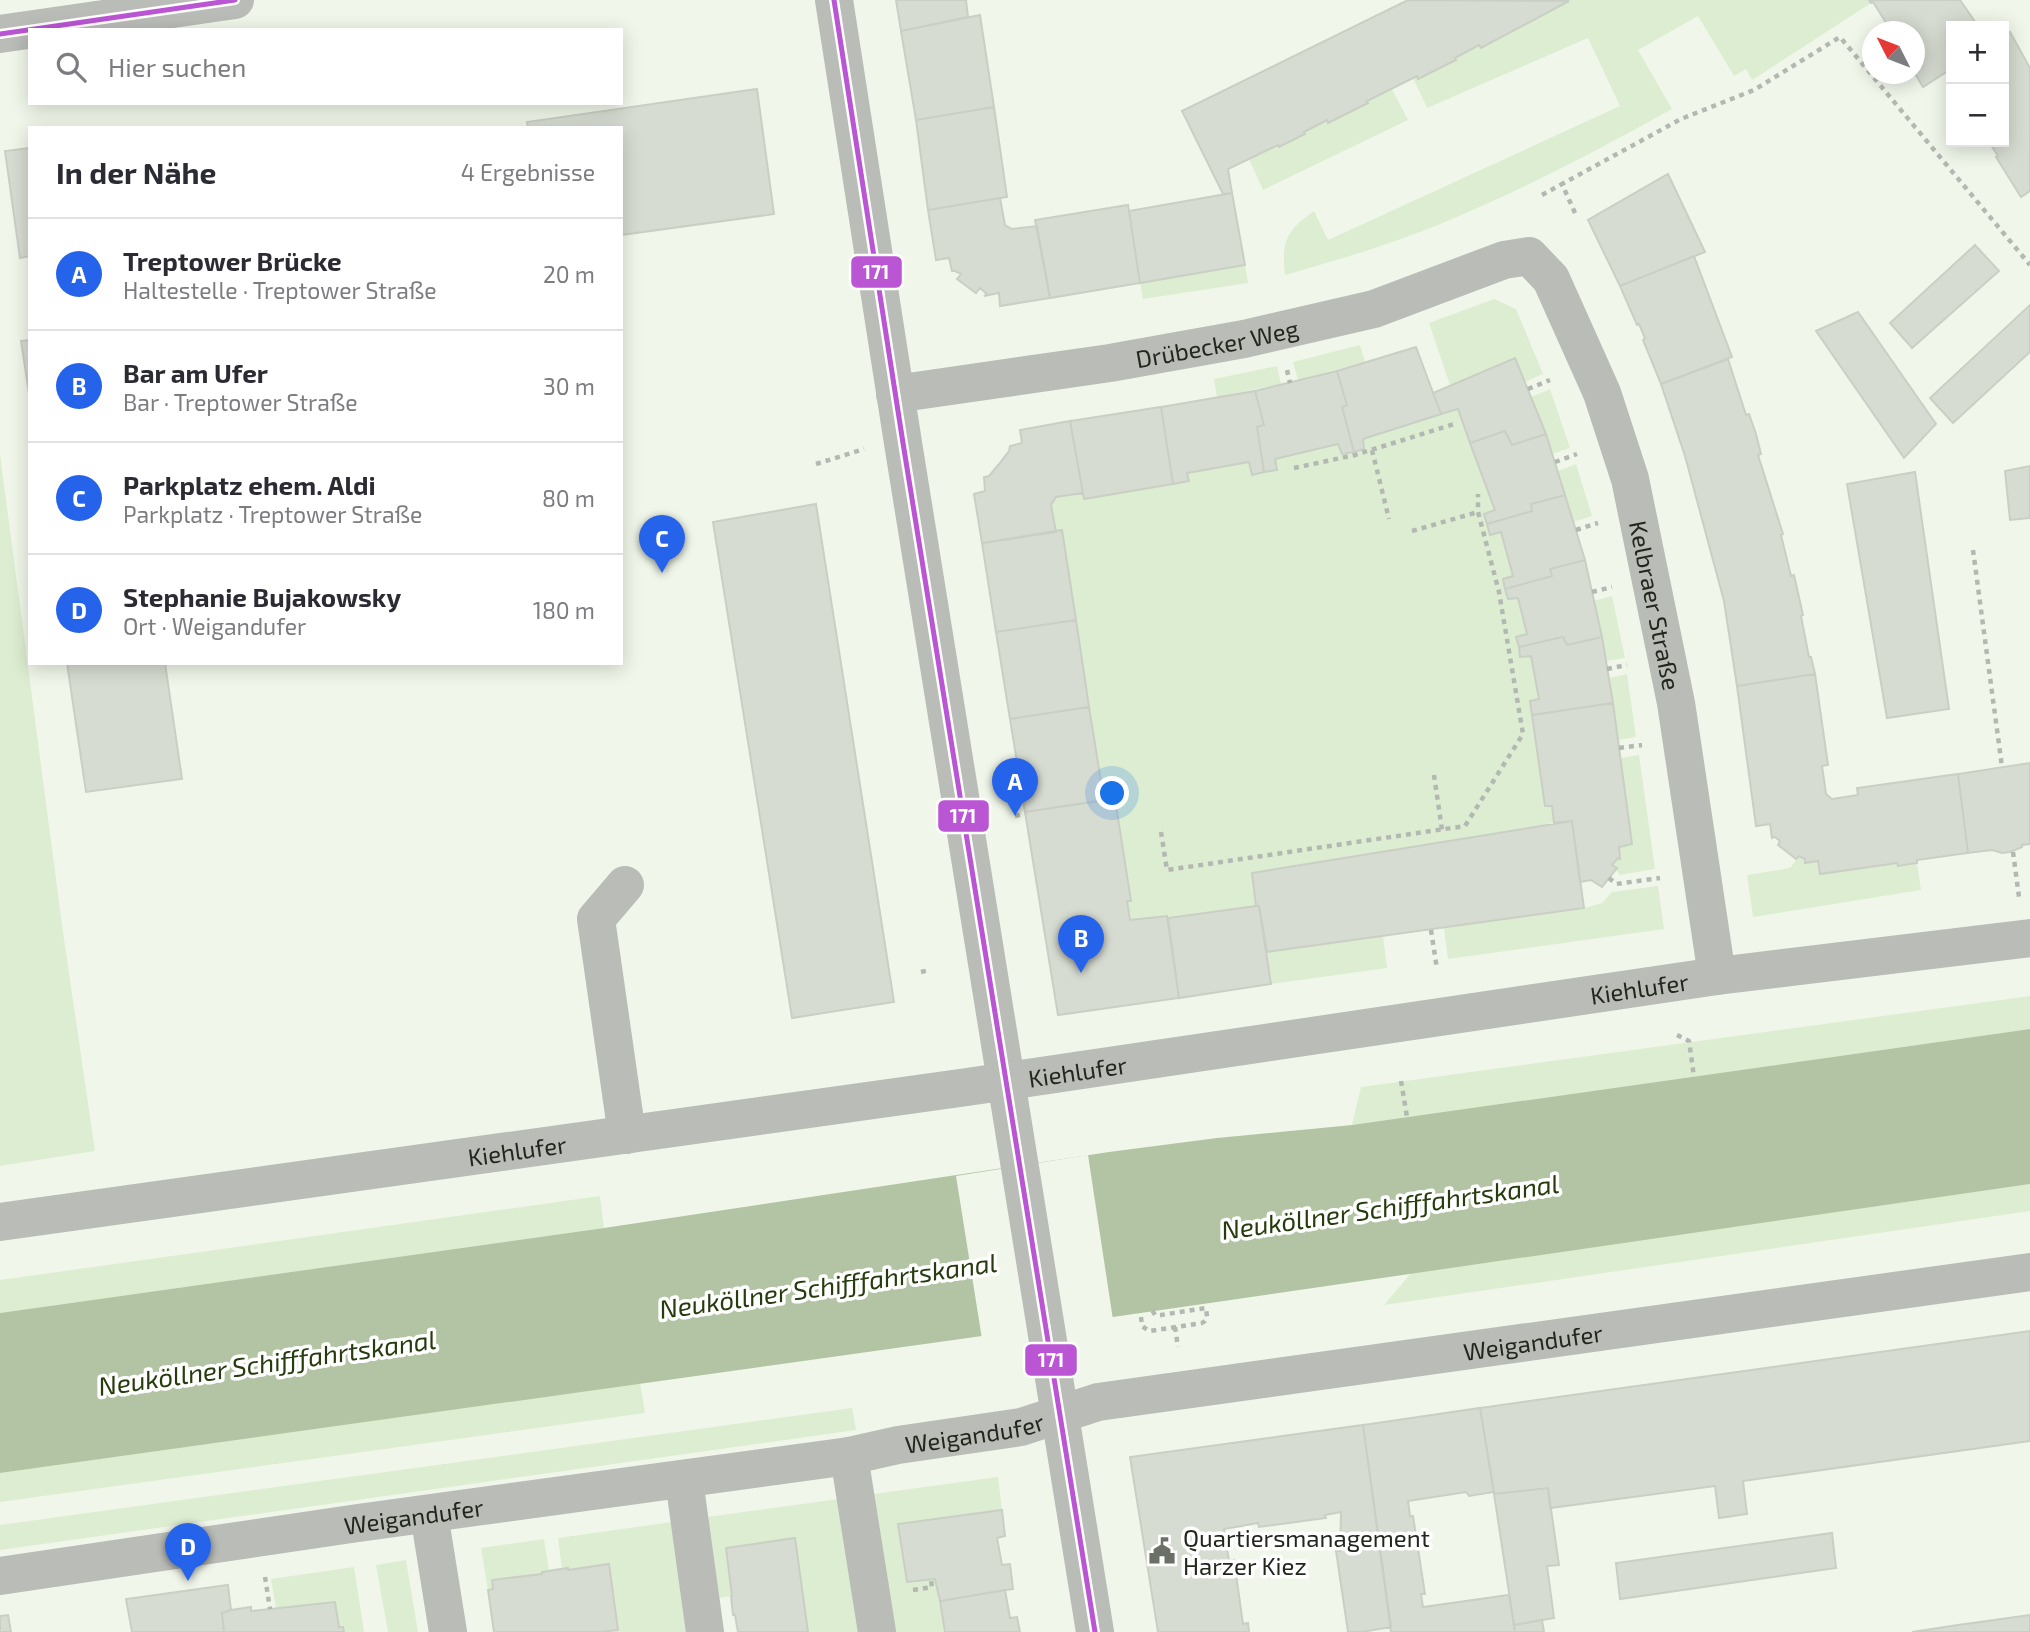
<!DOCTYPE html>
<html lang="de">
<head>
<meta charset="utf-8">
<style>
	body { margin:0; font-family:"Exo 2",sans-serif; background:#f7f7f7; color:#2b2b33 }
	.controls { position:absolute; right:21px; top:21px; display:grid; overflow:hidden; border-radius:0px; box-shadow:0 4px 18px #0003 }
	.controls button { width:63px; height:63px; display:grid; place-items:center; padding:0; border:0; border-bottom:2px solid #e1e1e2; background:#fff; color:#2b2b33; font:35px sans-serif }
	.compass { position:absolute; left:1862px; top:21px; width:63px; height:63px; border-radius:50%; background:#fff; box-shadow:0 4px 18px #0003; rotate:312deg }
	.you { position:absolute; left:1113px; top:794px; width:24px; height:24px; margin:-18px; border:5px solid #fff; border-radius:50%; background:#1a73e8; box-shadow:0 0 0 10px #1a73e833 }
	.badge { display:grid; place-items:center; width:46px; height:46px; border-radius:50%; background:#2563eb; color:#fff; font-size:23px; font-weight:700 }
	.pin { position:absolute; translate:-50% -58px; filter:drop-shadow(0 2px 4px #0008) }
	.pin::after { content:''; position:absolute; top:37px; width:24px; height:21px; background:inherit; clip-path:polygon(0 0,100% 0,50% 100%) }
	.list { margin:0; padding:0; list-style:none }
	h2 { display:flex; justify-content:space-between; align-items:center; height:91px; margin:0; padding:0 28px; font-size:30px }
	h2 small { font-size:23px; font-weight:400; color:#7c7c81 }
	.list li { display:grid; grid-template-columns:46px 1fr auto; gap:21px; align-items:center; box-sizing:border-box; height:112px; padding:0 28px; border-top:2px solid #e1e1e2 }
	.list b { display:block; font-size:26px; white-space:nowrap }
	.list p { margin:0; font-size:23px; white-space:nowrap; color:#7c7c81 }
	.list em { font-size:23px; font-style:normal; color:#7c7c81 }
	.icon { flex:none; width:38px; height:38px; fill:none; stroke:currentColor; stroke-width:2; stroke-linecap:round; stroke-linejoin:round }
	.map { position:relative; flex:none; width:2030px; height:1632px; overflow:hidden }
	.search { position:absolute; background:#fff; box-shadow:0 4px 18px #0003; left:28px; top:28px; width:595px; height:77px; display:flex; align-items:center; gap:18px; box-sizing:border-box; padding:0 24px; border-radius:0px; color:#7c7c81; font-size:26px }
	.panel { position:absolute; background:#fff; box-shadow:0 4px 18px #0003; left:28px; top:126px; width:595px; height:539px; border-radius:0px }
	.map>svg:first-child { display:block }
	.green { fill:#ddedd1 }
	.water { fill:#b2c4a3 }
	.pier { fill:#f0f7ea }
	.building { fill:#d7dcd2; stroke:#cacfc5; stroke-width:2 }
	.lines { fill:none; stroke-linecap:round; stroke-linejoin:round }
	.path { stroke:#b4b8b2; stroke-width:4.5; stroke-dasharray:5 5; stroke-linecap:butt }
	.minor { stroke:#babcb7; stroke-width:38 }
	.bus-1-casing { stroke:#fff; stroke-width:10 }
	.bus-1 { stroke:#ba55d3; stroke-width:5 }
	.labels { text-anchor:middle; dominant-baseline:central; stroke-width:7; stroke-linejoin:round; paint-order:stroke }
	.street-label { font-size:24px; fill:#22271e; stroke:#fff }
	.poi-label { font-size:24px; fill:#22271e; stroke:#fff; text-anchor:start }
	.water-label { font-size:26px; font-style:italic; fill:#273c0e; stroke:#fff }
	.line-badge { stroke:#fff; stroke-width:2.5 }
	.badge-label { font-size:19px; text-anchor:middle; font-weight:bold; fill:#fff }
</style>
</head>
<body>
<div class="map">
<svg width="2030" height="1632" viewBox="0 0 2030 1632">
	<rect width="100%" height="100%" fill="#f0f7ea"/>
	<path class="green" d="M 1568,0 L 1869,0 L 1871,3 L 1752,80 L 1746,69 L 1734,76 L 1698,16 L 1638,50 L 1672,109 C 1600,149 1528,187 1452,219 C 1399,242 1341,259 1285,275 C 1281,241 1287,230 1314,211 L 1328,240 L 1620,106 L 1588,38 L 1427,108 L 1413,78 L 1417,76 L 1418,78 L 1479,45 L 1482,48 L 1568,2 Z
		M 1392,89 L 1408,120 L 1263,190 L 1249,159 L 1305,134 L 1304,132 L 1327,120 L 1329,123 L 1368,104 L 1367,101 Z
		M 1245,265 L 1248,283 L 1143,299 L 1140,283 Z
		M 1494,299 L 1516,309 L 1543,374 L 1525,382 L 1514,358 L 1450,385 L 1429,323 Z
		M 1360,345 L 1365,362 L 1298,380 L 1293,362 Z
		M 1277,366 L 1281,384 L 1217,397 L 1214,379 Z
		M 1550,389 L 1570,448 L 1552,454 L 1531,397 Z
		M 1458,409 L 1495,510 L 1484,514 L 1490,535 L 1501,532 L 1513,576 L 1503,579 L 1507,599 L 1518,598 L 1527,634 L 1516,637 L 1521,657 L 1531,656 L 1539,699 L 1530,702 L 1545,806 L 1552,806 L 1554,823 L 1252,873 L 1256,906 L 1168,918 L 1167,916 L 1130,920 L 1127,901 L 1131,900 L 1115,799 L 1104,800 L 1062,531 L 1056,532 L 1051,505 L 1056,497 L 1083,493 L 1085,499 L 1189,481 L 1187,473 L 1249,462 L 1252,475 L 1276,469 L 1275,459 L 1338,444 L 1342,454 L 1364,449 L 1363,439 Z
		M 0,454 L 63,932 L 95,1151 L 0,1166 Z
		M 1576,464 L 1592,516 L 1573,522 L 1558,471 Z
		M 1612,596 L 1625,658 L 1606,661 L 1594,601 Z
		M 1627,674 L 1636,737 L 1618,740 L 1609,678 Z
		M 1639,755 L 1655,869 L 1620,875 L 1612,865 L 1618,858 L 1620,858 L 1619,847 L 1632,844 L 1621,758 Z
		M 1799,856 L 1805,859 L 1806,863 L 1818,861 L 1897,863 L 1899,866 L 1917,863 L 1921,890 L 1753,917 L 1747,875 L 1790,868 Z
		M 1658,886 L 1664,929 L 1448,959 L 1444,928 L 1584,908 L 1602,903 L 1612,892 Z
		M 1383,936 L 1387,968 L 1271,984 L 1267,952 Z
		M 2030,996 L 2030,1029 L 1352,1125 L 1361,1087 Z
		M 2030,1184 L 2030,1211 L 1384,1305 L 1412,1272 Z
		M 600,1196 L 604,1228 L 0,1313 L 0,1280 Z
		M 640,1383 L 645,1413 L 0,1502 L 0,1473 Z
		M 852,1408 L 856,1430 L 0,1550 L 0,1525 Z
		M 998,1477 L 1002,1510 L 898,1525 L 907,1582 L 935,1579 L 945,1632 L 887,1632 L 866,1495 Z
		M 846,1498 L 867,1632 L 808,1632 L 794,1538 L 726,1548 L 732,1596 L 711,1599 L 699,1518 Z
		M 679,1521 L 694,1632 L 607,1632 L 618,1629 L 609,1565 L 568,1570 L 562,1569 L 558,1538 Z
		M 544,1539 L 549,1571 L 542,1572 L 542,1574 L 492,1580 L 493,1589 L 488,1590 L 481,1548 Z
		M 406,1560 L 418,1632 L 388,1632 L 376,1565 Z
		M 354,1567 L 364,1632 L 344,1632 L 343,1627 L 339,1627 L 335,1602 L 276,1608 L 271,1579 Z"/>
	<path class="water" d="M 2030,1029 L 2030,1184 L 982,1336 L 0,1473 L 0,1313 L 604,1228 L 1109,1152 L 1217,1138 L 1352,1125 Z"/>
	<path class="pier" d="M 1088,1155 L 1113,1320 L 982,1339 L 956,1176 Z"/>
	<path class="building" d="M 896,0 L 966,0 L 968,17 L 901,31 Z
		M 1408,0 L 1569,1 L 1481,48 L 1479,45 L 1455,58 L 1456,60 L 1418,79 L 1417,76 L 1367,101 L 1368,103 L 1328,123 L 1327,120 L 1304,132 L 1305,134 L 1279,147 L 1278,145 L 1228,169 L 1232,193 L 1223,194 L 1182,111 Z
		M 1869,0 L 1960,0 L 1978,26 L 1951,26 L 1951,69 L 1923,87 L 1914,72 L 1914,32 L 1892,32 L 1873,2 L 1871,3 Z
		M 980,15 L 994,107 L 916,120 L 901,31 Z
		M 2010,32 L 2030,68 L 2030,191 L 2021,197 L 1996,157 L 1998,156 L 1989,142 L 2004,142 L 2004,36 Z
		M 757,89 L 774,214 L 621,235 L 621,128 L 528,128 L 527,122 Z
		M 994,107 L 1007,197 L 928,210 L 916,120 Z
		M 30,148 L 30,256 L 20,258 L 5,151 Z
		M 1668,174 L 1705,252 L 1620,286 L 1588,220 Z
		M 1232,193 L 1245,265 L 1140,283 L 1129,211 Z
		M 1000,198 L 1005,225 L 1012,229 L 1037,226 L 1050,298 L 1000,306 L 999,293 L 984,296 L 987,294 L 980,288 L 976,293 L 957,279 L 961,274 L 955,271 L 952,271 L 949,258 L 936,260 L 928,210 Z
		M 1128,205 L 1140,283 L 1050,298 L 1035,220 Z
		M 1975,245 L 1999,271 L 1912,348 L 1890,323 Z
		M 1694,256 L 1732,357 L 1661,384 L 1643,340 L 1645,338 L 1639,324 L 1637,325 L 1620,286 Z
		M 2030,305 L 2030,352 L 1953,423 L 1930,398 Z
		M 1858,312 L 1936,424 L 1904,458 L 1816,331 Z
		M 30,340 L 30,400 L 21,341 Z
		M 1416,347 L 1441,414 L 1363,439 L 1364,449 L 1354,452 L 1342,407 L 1347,405 L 1337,371 Z
		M 1515,358 L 1546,434 L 1512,445 L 1505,431 L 1470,443 L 1458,409 L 1441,414 L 1433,393 Z
		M 1728,359 L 1746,415 L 1749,414 L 1756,434 L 1761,454 L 1758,455 L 1783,534 L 1781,535 L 1791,576 L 1794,575 L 1803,615 L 1801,616 L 1809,657 L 1811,657 L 1815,674 L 1737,686 L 1724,601 L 1717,575 L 1685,456 L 1661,384 Z
		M 1337,371 L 1347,405 L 1342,407 L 1354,452 L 1342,454 L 1338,444 L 1275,459 L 1277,470 L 1264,472 L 1257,427 L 1264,425 L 1255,391 Z
		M 1255,391 L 1264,425 L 1257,427 L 1264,472 L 1252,475 L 1249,462 L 1187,473 L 1189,481 L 1173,484 L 1161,407 Z
		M 1161,407 L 1173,484 L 1084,499 L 1070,421 Z
		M 1070,421 L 1083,493 L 1056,497 L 1051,505 L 1056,532 L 982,543 L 974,494 L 985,491 L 984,477 L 989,476 L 999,464 L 1009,451 L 1010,446 L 1022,443 L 1020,430 Z
		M 1505,431 L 1512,445 L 1546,434 L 1565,495 L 1531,504 L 1532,511 L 1487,524 L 1484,514 L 1495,510 L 1470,443 Z
		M 2030,466 L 2030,518 L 2010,520 L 2005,471 Z
		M 1915,472 L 1949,709 L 1887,718 L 1847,484 Z
		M 1565,495 L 1585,560 L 1550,569 L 1552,576 L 1505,589 L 1503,579 L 1513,576 L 1501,532 L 1490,535 L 1487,524 L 1532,511 L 1531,504 Z
		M 816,504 L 894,1002 L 792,1018 L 713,522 Z
		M 1062,530 L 1076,620 L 996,632 L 982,543 Z
		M 1585,560 L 1602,637 L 1567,645 L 1563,637 L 1519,647 L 1516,637 L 1527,634 L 1518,598 L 1508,599 L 1505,589 L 1552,576 L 1550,569 Z
		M 1076,620 L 1089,707 L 1010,719 L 996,632 Z
		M 1563,637 L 1567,645 L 1602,637 L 1613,703 L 1532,715 L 1530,701 L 1539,699 L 1531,656 L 1520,657 L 1519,647 Z
		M 67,663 L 165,663 L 182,779 L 86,792 Z
		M 1815,674 L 1828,765 L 1822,766 L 1826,794 L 1832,799 L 1858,795 L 1857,788 L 1958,774 L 1968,853 L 1917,860 L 1917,863 L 1898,866 L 1897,863 L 1820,874 L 1818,861 L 1805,863 L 1805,859 L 1799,856 L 1796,859 L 1778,845 L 1780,841 L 1775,837 L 1772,838 L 1770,824 L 1756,826 L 1737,686 Z
		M 1613,703 L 1632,844 L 1619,847 L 1620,859 L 1618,858 L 1612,865 L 1617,868 L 1602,887 L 1591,880 L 1580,882 L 1572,821 L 1554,823 L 1552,806 L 1545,806 L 1532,715 Z
		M 1089,707 L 1104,800 L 1025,812 L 1010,719 Z
		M 2030,763 L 2030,844 L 2022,845 L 2022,847 L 2010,852 L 2002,853 L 1992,850 L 1968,853 L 1958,774 Z
		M 1115,799 L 1131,901 L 1127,901 L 1130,920 L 1167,916 L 1179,998 L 1058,1015 L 1025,812 Z
		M 1572,821 L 1584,908 L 1267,952 L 1259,906 L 1256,906 L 1252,873 Z
		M 1256,906 L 1259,906 L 1271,984 L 1179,998 L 1168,918 Z
		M 2030,1331 L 2030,1441 L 1743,1481 L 1747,1514 L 1719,1518 L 1715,1486 L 1550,1508 L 1548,1488 L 1494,1494 L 1480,1408 Z
		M 1480,1408 L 1494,1492 L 1469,1496 L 1466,1492 L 1408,1501 L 1410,1516 L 1413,1516 L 1425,1594 L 1421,1594 L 1423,1607 L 1509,1595 L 1515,1632 L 1391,1632 L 1363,1425 Z
		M 1363,1425 L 1391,1627 L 1362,1632 L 1348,1632 L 1336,1551 L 1340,1551 L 1341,1512 L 1325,1515 L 1326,1518 L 1259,1527 L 1258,1523 L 1224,1529 L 1229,1561 L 1234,1560 L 1243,1624 L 1248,1623 L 1249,1632 L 1158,1632 L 1130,1457 Z
		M 1548,1488 L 1559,1565 L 1547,1566 L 1554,1618 L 1514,1625 L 1494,1494 Z
		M 1002,1510 L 1005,1536 L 997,1538 L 1002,1565 L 1010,1564 L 1013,1589 L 940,1601 L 935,1579 L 907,1582 L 898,1524 Z
		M 1832,1533 L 1836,1568 L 1620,1599 L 1616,1563 Z
		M 795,1538 L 808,1632 L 738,1632 L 735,1615 L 733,1615 L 731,1596 L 732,1596 L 726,1548 Z
		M 609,1564 L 618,1630 L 601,1632 L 494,1632 L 488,1590 L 493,1589 L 492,1580 L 542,1574 L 542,1572 L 554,1570 L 568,1568 L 568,1570 Z
		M 228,1585 L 231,1610 L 222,1613 L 224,1632 L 132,1632 L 126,1599 Z
		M 1005,1590 L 1010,1618 L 1017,1617 L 1020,1632 L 945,1632 L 940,1601 Z
		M 335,1602 L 339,1627 L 343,1627 L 344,1632 L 224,1632 L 222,1613 L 231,1610 L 251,1607 L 251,1611 Z
		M 8,1615 L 11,1632 L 0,1632 L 0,1616 Z
		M 2030,1615 L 2030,1632 L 1912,1632 L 1958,1625 Z
		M 1542,1620 L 1544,1632 L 1515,1632 L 1514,1625 Z"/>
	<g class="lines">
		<path class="path" d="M 1542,195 L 1562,184
			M 1575,213 L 1562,184 L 1681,119 L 1754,90 L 1840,37 L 2030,265
			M 1287,370 L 1290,383
			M 1528,389 L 1550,380
			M 1372,450 L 1389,519
			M 1555,462 L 1577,454
			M 816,464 L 864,449
			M 1294,468 L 1355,455 L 1454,424
			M 1576,530 L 1598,523
			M 1412,531 L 1478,512
			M 1973,550 L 2002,767
			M 1592,592 L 1612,587
			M 1607,669 L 1627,665
			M 1619,748 L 1642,745
			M 1434,775 L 1442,830
			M 1015,816 L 1023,814
			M 1161,832 L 1167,870 L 1465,826 L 1523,734 L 1499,592 L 1478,512 L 1478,494
			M 2013,852 L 2019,897
			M 1609,878 L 1616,884 L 1660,878
			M 1431,930 L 1437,969
			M 921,972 L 930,970
			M 1677,1035 L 1689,1041 L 1694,1077
			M 1401,1081 L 1407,1117
			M 1141,1317 L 1142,1326 L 1149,1331 L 1202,1323 L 1205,1321 L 1207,1317 L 1206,1308 L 1161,1315 L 1155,1315 L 1152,1310
			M 1175,1327 L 1178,1347
			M 265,1577 L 270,1609
			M 913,1590 L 932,1587 L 931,1580"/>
		<g class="minor">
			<path d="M 834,0 L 903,443 L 1095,1632"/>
			<path d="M 0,34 L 235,0"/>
			<path id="s1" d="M 895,394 L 1110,363 L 1244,339 L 1374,309 L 1504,260 L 1529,256 L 1551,279 L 1602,393 L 1630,479 L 1676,703 L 1717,976"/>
			<path d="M 625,885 L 596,919 L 627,1135"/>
			<path id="s2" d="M 0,1222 L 967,1087 L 1717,976 L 2030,938"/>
			<path d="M 849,1456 L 877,1632"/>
			<path d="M 684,1480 L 705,1632"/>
			<path d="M 429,1514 L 448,1632"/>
			<path id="s3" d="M 0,1576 L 358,1523 L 849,1456 L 898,1445 L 1021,1427 L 1098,1402 L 2030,1272"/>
		</g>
		<g class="bus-1-casing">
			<path id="bus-1" d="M 834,0 L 903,443 L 1095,1632
				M 0,34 L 235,0"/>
		</g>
		<use href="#bus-1" class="bus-1"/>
	</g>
	<defs>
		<g id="civic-bare" transform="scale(2.1)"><path d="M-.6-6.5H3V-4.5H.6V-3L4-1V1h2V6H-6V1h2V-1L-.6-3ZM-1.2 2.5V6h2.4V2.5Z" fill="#6a7065" stroke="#fff" stroke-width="2.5" paint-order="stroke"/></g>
	</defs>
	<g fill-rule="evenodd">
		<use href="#civic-bare" x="1162" y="1551"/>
	</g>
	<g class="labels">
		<g class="street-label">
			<text stroke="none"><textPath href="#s1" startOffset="326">Drübecker Weg</textPath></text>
			<text stroke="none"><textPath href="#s1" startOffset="1027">Kelbraer Straße</textPath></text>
			<text stroke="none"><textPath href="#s2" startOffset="1656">Kiehlufer</textPath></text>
			<text stroke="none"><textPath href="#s2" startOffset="1088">Kiehlufer</textPath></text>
			<text stroke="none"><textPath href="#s2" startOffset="522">Kiehlufer</textPath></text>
			<text stroke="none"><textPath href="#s3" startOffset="1552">Weigandufer</textPath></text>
			<text stroke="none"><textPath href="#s3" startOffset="985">Weigandufer</textPath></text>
			<text stroke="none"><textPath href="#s3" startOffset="418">Weigandufer</textPath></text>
		</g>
		<g class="poi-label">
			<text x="1183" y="1537">Quartiersmanagement<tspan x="1183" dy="28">Harzer Kiez</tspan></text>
		</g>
		<g class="water-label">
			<text transform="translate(1390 1206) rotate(-8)">Neuköllner Schifffahrtskanal</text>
			<text transform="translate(828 1285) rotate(-8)">Neuköllner Schifffahrtskanal</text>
			<text transform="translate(267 1362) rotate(-8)">Neuköllner Schifffahrtskanal</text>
		</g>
	</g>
	<g class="line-badge">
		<rect x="850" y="255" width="53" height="34" rx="7" fill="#ba55d3"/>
		<rect x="937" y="799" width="53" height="34" rx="7" fill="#ba55d3"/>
		<rect x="1024" y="1343" width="54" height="34" rx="7" fill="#ba55d3"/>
	</g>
	<g class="badge-label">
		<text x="876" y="279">171</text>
		<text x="963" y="823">171</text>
		<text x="1051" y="1367">171</text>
	</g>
</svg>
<div class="controls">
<button>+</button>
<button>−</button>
</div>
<svg class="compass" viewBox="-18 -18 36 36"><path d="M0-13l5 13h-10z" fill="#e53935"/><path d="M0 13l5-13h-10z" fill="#7c7c81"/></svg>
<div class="you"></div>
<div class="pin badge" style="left:1015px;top:816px">A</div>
<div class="pin badge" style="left:1081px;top:973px">B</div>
<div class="pin badge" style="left:662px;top:573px">C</div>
<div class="pin badge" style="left:188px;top:1581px">D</div>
<div class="search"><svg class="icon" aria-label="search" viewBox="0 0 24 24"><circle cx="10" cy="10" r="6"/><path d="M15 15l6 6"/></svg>Hier suchen</div>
<section class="panel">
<h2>In der Nähe<small>4 Ergebnisse</small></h2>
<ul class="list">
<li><span class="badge">A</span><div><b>Treptower Brücke</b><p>Haltestelle · Treptower Straße</p></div><em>20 m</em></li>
<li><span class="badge">B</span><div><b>Bar am Ufer</b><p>Bar · Treptower Straße</p></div><em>30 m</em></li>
<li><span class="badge">C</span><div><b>Parkplatz ehem. Aldi</b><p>Parkplatz · Treptower Straße</p></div><em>80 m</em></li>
<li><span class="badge">D</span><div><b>Stephanie Bujakowsky</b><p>Ort · Weigandufer</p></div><em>180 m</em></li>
</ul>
</section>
</div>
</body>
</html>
